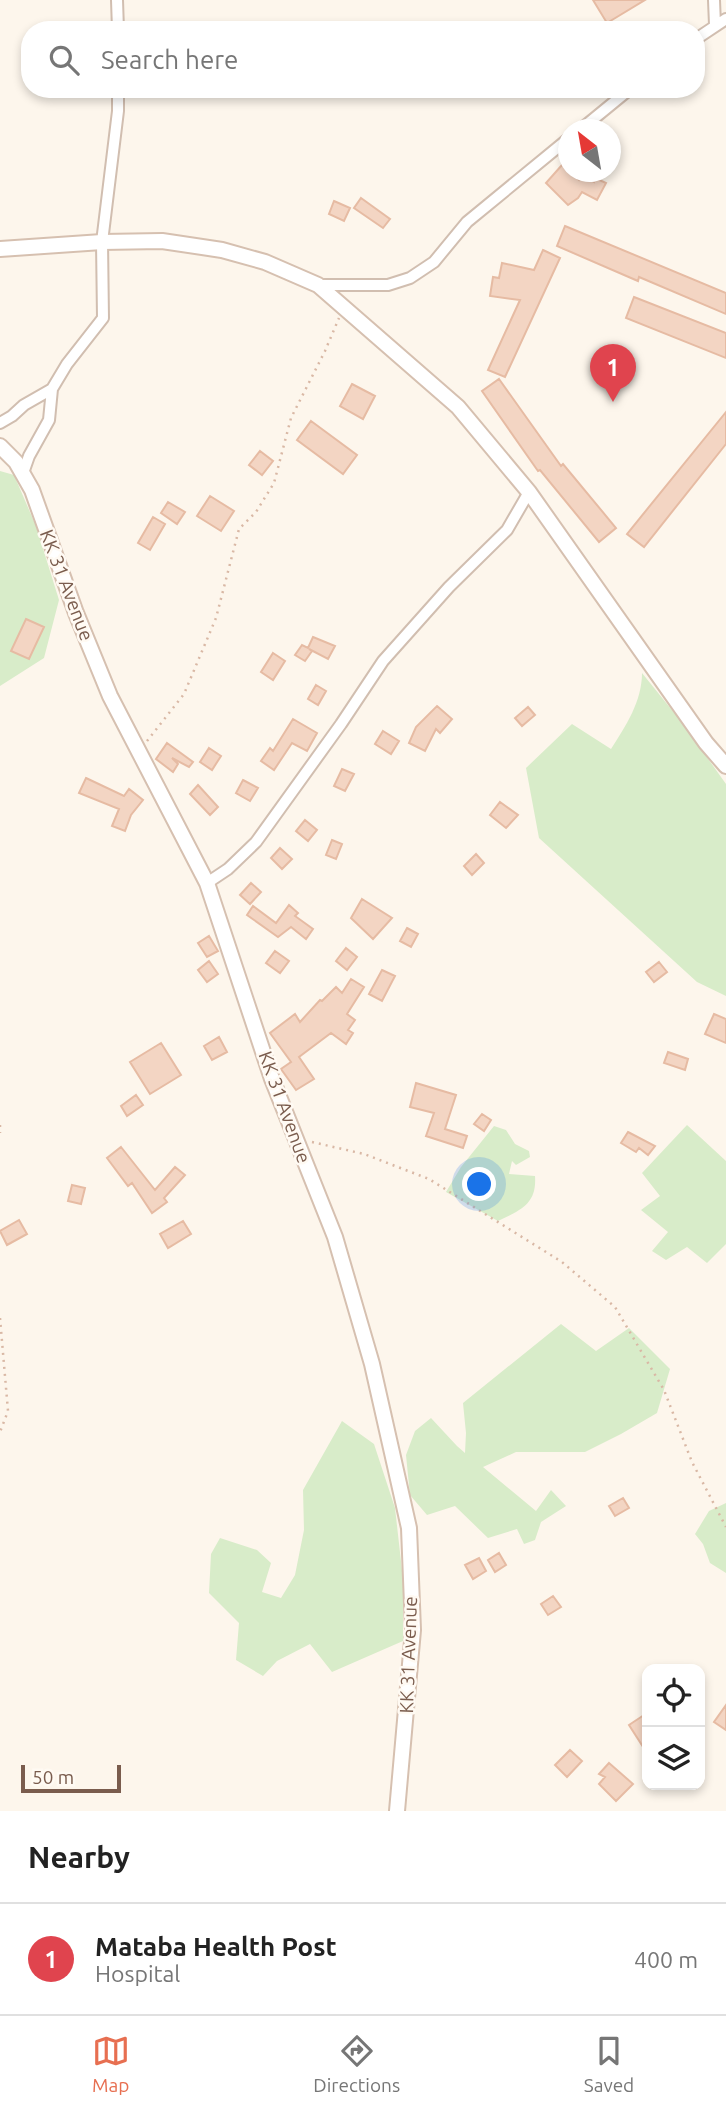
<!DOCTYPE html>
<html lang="en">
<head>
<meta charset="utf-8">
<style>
	body { margin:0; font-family:Ubuntu,sans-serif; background:#f2f2f2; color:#222 }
	.controls { position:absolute; right:21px; bottom:21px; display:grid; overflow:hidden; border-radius:14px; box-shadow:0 4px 10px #0003 }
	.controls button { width:63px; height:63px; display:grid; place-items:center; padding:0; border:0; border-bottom:2px solid #e0e0e0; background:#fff; color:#222; font:35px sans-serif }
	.compass { position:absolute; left:558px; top:119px; width:63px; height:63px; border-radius:50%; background:#fff; box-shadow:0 4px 10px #0003; rotate:329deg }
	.scale { position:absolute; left:21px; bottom:18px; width:100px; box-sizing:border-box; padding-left:7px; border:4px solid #7a5c4d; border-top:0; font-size:19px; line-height:24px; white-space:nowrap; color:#7a5c4d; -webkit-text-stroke:5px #fffaf3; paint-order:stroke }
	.you { position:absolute; left:480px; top:1185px; width:24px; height:24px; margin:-18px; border:5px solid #fff; border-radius:50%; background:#1a73e8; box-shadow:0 0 0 10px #1a73e833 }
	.badge { display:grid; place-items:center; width:46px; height:46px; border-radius:50%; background:#e76f51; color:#fff; font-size:23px; font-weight:700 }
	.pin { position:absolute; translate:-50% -58px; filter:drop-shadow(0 2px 4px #0008) }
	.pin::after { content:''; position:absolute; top:37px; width:24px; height:21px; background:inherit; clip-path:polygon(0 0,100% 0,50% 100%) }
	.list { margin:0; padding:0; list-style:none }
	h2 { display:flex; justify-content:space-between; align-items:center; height:91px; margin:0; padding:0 28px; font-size:30px }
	h2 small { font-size:23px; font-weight:400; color:#767676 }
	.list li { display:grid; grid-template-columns:46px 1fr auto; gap:21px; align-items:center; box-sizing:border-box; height:112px; padding:0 28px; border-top:2px solid #e0e0e0 }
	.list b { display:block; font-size:26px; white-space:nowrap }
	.list p { margin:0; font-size:23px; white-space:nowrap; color:#767676 }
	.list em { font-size:23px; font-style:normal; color:#767676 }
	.icon { flex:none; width:38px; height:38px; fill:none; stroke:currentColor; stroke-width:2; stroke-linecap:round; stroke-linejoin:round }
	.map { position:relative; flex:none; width:726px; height:1811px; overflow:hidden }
	.search { position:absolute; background:#fff; box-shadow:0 4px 10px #0003; left:21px; right:21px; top:21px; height:77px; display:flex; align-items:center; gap:18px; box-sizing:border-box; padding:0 24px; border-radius:28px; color:#767676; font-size:26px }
	.sheet { height:203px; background:#fff }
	nav { display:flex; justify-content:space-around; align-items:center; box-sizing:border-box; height:98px; border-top:2px solid #e0e0e0; background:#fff; font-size:19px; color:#767676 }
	nav a { display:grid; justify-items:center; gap:4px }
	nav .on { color:#e76f51 }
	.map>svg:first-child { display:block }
	.green { fill:#d8ecc9 }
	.building { fill:#f3d5c3; stroke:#e6bba3; stroke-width:2 }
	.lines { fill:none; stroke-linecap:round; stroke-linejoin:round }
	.street-casing { stroke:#d1beb0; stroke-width:14 }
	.secondary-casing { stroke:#d6c0b0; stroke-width:18 }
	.path { stroke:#d9b8a5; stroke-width:2.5; stroke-dasharray:2 5; stroke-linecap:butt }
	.street { stroke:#fff; stroke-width:10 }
	.secondary { stroke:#fff; stroke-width:14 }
	.labels { text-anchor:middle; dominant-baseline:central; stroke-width:5; stroke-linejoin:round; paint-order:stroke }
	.street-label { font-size:19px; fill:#7a5c4d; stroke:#fffaf3 }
</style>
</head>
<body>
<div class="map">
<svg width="726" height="1811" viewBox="0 0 726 1811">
	<rect width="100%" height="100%" fill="#fdf6ec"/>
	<path class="green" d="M 0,471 L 14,475 L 36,526 L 59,600 L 44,658 L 0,686 Z
		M 642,673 L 684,725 L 726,784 L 726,996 L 697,982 L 539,838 L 526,768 L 572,724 L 611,749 C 626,726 642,701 642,673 Z
		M 687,1125 L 726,1161 L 726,1244 L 707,1263 L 687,1247 L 666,1260 L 652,1251 L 668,1232 L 641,1210 L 660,1196 L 642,1173 Z
		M 494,1126 L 506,1130 L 515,1144 L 529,1151 L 530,1157 L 516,1165 L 512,1161 L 509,1174 L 535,1176 C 537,1204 521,1210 498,1221 L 446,1192 L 461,1167 Z
		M 561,1324 L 596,1351 L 629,1328 L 670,1369 L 657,1413 L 621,1434 L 585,1452 L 516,1452 L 483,1467 L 536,1511 L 551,1490 L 566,1506 L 541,1522 L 535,1540 L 524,1544 L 517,1529 L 488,1538 L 455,1506 L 427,1515 L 410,1495 L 406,1455 L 415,1431 L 431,1418 L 457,1446 L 465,1453 L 466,1433 L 463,1403 Z
		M 342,1421 L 374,1444 L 395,1508 L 403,1579 L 403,1641 L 332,1672 L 310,1644 L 277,1661 L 263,1676 L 236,1660 L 239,1623 L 209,1593 L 211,1554 L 220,1538 L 257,1550 L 271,1563 L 262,1592 L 281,1598 L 295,1575 L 304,1530 L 303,1490 Z
		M 726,1503 L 726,1573 L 710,1563 L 703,1544 L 695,1534 L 709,1511 Z"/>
	<path class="building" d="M 593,0 L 645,0 L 607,23 Z
		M 562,165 L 579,180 L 582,175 L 594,182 L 595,178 L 606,183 L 597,200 L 582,192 L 578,198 L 568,205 L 546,183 Z
		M 361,198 L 390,219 L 383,228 L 354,208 Z
		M 334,201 L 350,208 L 344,221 L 329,214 Z
		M 565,226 L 726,293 L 726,314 L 639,277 L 638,281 L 557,246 Z
		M 543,250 L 560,258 L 505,377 L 488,370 L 520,300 L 490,296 L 493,277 L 499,278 L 502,263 L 534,270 Z
		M 634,297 L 726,333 L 726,358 L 626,318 Z
		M 499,379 L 561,466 L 563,464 L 616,528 L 599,542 L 540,470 L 538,471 L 482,391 Z
		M 352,384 L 375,396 L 363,419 L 340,406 Z
		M 726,412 L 726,444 L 644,547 L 627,534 Z
		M 311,421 L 357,455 L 343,474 L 297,440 Z
		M 260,451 L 273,461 L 262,475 L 249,465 Z
		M 210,496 L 234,511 L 221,531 L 197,516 Z
		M 168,502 L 185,512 L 177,524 L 161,513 Z
		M 153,517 L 165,524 L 150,550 L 138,543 Z
		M 26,619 L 44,627 L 29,659 L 11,651 Z
		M 313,637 L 335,646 L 328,659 L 309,649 L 312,651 L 305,661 L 295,655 L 302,645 L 308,648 Z
		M 273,653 L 285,661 L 273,680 L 261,672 Z
		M 316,685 L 326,691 L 318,705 L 308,699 Z
		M 437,706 L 452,719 L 440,733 L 436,729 L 425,751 L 409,743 L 416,727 Z
		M 528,707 L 535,715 L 522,726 L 515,718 Z
		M 293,719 L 317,733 L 307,751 L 292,743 L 274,770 L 261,761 L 270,748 L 273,751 Z
		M 383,731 L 399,741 L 391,754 L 375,744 Z
		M 167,743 L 193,762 L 189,767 L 172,758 L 178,764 L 173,772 L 156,759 Z
		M 209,748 L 221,756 L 212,770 L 200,762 Z
		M 342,769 L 354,774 L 345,791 L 334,786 Z
		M 86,778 L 124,796 L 129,789 L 143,800 L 131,815 L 125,831 L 112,826 L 119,809 L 79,793 Z
		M 243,780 L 258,788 L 250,801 L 236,793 Z
		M 198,785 L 218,807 L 210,815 L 190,794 Z
		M 500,802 L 518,815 L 506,828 L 490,815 Z
		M 305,820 L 317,830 L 308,841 L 296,831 Z
		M 332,840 L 342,844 L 336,859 L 326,855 Z
		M 280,848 L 292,859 L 282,869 L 271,858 Z
		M 476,854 L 484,863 L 472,875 L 464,866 Z
		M 251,883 L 261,892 L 250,904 L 240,895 Z
		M 362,899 L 392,918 L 373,939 L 351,918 Z
		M 289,905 L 298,913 L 295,916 L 313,929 L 306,939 L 291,927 L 278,937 L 247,915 L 253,906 L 276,923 Z
		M 407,928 L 418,934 L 411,947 L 400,941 Z
		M 209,936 L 218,951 L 207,957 L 198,943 Z
		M 346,948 L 357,957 L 347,970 L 336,961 Z
		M 275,951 L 289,961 L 280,973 L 266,963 Z
		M 209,961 L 218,974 L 207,982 L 198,970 Z
		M 659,962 L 667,972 L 654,982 L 646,972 Z
		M 382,970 L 395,976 L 382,1001 L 369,994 Z
		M 351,979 L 364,987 L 347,1014 L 355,1020 L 348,1030 L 353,1033 L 346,1044 L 331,1033 L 299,1057 L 314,1079 L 296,1090 L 281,1069 L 291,1062 L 270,1033 L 295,1014 L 300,1022 L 320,1000 L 322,1001 L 336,987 L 342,993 Z
		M 714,1014 L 726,1019 L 726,1043 L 705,1034 Z
		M 219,1037 L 227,1052 L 212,1060 L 204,1046 Z
		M 161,1043 L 181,1075 L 150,1094 L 130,1062 Z
		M 668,1052 L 688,1059 L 685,1070 L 664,1063 Z
		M 416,1083 L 456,1095 L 445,1129 L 467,1136 L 463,1148 L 426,1136 L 434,1113 L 410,1107 Z
		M 136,1095 L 143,1105 L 127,1116 L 121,1106 Z
		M 482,1114 L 491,1120 L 484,1131 L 474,1124 Z
		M 628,1132 L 655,1146 L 648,1155 L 639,1148 L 636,1152 L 621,1143 Z
		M 121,1147 L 155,1190 L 175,1167 L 185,1175 L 164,1198 L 167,1202 L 152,1213 L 132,1183 L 128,1186 L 107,1158 Z
		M 72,1185 L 85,1188 L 81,1204 L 68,1201 Z
		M 19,1220 L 27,1234 L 7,1245 L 0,1231 Z
		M 183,1221 L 191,1234 L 168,1248 L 160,1234 Z
		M 623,1498 L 629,1508 L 615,1516 L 609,1506 Z
		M 499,1553 L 506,1565 L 495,1572 L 488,1560 Z
		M 479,1558 L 486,1571 L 473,1579 L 465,1565 Z
		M 553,1596 L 561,1607 L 548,1615 L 541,1604 Z
		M 726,1705 L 726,1730 L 714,1722 Z
		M 647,1713 L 647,1753 L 629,1725 Z
		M 570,1750 L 582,1761 L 567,1777 L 555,1765 Z
		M 609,1763 L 633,1784 L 616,1801 L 599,1784 L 605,1777 L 599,1774 Z"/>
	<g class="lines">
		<g class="street-casing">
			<path id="street" d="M 117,0 L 118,30
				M 714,0 L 715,25
				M 696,39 L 726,19
				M 580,130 L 630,89
				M 318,285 L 388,285 L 410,278 L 434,262 L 467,222 L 568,139
				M 0,423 L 12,416 L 24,405 L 52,389 L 67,364 L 103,318 L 102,242 L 118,111 L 118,89
				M 23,473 L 29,456 L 49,420 L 52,389
				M 207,883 L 228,869 L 256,842 L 341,724 L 383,661 L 449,587 L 507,530 L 529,492"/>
		</g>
		<g class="secondary-casing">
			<path id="secondary" d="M 0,249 L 102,242 L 162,241 L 222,250 L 265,262 L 318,285 L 458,407 L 529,492 L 706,743 L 726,766
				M 0,446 L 16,462 L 32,490 L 76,613 L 110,696 L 207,883 L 272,1079 L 335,1237 L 372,1364 L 409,1528 L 413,1630 L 397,1811"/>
		</g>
		<path class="path" d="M 147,741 L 184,694 L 216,618 L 239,529 L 256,512 L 274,483 L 291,418 L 325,351 L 339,318
			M 0,1125 L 0,1133
			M 312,1142 L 364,1154 L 429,1179 L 562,1262 L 615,1307 L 664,1390 L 692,1462 L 726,1527
			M 0,1318 L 8,1411 L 0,1432"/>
		<use href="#street" class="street"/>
		<use href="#secondary" class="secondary"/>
	</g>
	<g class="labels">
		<g class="street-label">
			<text transform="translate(67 585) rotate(69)">KK 31 Avenue</text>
			<text transform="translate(285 1107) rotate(70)">KK 31 Avenue</text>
			<text transform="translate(408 1655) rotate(-88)">KK 31 Avenue</text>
		</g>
	</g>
</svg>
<div class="controls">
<button><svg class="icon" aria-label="locate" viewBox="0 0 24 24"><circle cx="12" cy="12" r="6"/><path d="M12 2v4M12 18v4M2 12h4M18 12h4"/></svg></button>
<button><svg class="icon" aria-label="layers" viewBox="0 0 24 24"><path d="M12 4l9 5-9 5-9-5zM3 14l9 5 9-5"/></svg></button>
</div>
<svg class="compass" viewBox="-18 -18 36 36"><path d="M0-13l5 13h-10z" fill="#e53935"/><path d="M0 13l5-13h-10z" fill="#767676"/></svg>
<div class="scale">50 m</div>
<div class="you"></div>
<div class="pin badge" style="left:613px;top:402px;background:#e0444e">1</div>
<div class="search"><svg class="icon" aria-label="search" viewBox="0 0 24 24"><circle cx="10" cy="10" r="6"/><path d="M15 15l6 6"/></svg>Search here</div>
</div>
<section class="sheet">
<h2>Nearby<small></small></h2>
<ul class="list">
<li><span class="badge" style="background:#e0444e">1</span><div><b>Mataba Health Post</b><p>Hospital</p></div><em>400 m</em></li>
</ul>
</section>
<nav>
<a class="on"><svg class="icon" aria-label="map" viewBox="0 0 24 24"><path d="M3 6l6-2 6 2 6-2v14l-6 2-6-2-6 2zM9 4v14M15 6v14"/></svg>Map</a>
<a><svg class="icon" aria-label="directions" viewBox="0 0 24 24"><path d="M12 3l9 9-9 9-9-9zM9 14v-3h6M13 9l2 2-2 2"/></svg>Directions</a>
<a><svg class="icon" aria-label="saved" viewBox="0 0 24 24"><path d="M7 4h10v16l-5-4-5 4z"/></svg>Saved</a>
</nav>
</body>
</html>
